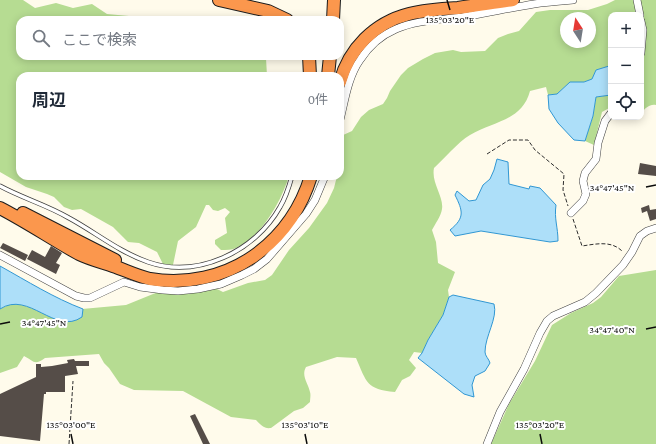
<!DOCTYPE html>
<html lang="ja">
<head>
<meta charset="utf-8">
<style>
	body { margin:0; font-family:"Crimson Pro","Noto Sans JP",serif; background:#f2f2f3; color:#1f2937 }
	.controls { position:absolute; right:12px; top:12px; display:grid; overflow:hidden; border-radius:8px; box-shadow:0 2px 10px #0003 }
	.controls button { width:36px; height:36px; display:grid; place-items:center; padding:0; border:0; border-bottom:1px solid #e0e1e3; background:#fff; color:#1f2937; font:20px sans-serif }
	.compass { position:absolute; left:560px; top:12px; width:36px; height:36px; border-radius:50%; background:#fff; box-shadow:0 2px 10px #0003; rotate:348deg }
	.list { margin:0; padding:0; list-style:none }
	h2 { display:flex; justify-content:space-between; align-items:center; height:52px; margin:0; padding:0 16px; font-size:17px }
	h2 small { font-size:13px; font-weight:400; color:#747a83 }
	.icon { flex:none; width:22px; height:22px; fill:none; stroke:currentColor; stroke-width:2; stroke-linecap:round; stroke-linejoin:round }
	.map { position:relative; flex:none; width:656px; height:444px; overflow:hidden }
	.search { position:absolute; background:#fff; box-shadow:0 2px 10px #0003; left:16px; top:16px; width:328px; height:44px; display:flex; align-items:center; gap:10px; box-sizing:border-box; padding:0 14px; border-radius:12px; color:#747a83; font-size:15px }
	.panel { position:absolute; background:#fff; box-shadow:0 2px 10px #0003; left:16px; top:72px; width:328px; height:108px; border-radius:12px }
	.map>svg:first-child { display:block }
	.forest { fill:#b6dc92; fill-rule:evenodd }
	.water { fill:#addff9; stroke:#3197d3 }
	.building { fill:#554d48 }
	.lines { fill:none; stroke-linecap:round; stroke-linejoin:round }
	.lane-casing { stroke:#3f3f3f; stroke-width:5 }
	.street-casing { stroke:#3f3f3f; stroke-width:8 }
	.highway-casing { stroke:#1d1d1d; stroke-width:14 }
	.path { stroke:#2e2e2e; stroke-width:1; stroke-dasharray:4 2; stroke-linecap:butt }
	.lane { stroke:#fff; stroke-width:3.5 }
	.street { stroke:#fff; stroke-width:7 }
	.highway { stroke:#fb974d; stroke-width:12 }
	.ticks { fill:none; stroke:#0c0c0c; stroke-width:1.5 }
	.ticks-label { font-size:10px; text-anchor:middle; fill:#0c0c0c; stroke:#fff; stroke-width:4; stroke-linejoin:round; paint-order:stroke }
</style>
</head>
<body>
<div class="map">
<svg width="656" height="444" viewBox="0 0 656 444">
	<rect width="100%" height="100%" fill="#fffbeb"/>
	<path class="forest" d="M 0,0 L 23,0 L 35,8 L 56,3 L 73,8 L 92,4 L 107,14 L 129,16 L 137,20 L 20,20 L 20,56 L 267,56 L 266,58 L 267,76 L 20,76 L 20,176 L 289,176 C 281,202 262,236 236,248 C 232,250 226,250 221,250 L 215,244 L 215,240 L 227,233 L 225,218 L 230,212 L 225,208 L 218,211 L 213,210 L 209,205 L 206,205 L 196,227 L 178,241 L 173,265 L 163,264 L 157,252 L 139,243 L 128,242 L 113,227 L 81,209 L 72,210 L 64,207 L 54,197 L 47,194 L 26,187 L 0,172 Z
		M 615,0 L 656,0 L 656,105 C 649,104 646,108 641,113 L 641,15 L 611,15 L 611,64 L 609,66 L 596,70 L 593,79 L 584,82 L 570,82 L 557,94 L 548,95 L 546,87 L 530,91 C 522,121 494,121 470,135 C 458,142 444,159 434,168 C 431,183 444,196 442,209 C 441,216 435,224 432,230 L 436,242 L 438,263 L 455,272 L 448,290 L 449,297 L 443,315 L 428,340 L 422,353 L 414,352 L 409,360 L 416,368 L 410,376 L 402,380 L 395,392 C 366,389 367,383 356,358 L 337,357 L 306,367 C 301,376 308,383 310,392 C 311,395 310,399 310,402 L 303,408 L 294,411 L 271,428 C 264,429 261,425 256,420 L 231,417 L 183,391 L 134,390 L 120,384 L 109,368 L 104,363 L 99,354 L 45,358 C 34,366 34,361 24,356 L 17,367 L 0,373 L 0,309 C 3,308 5,306 8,305 C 22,300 47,315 59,321 L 83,309 L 82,309 L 126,305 L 158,292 L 217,289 L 223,292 L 248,283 L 265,280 L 272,275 L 289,250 L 309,228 L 327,203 L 334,188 L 337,176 L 340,176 C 340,162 344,150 341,136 L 352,131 L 361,117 L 369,110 L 383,104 L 387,98 L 390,91 L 401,75 L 408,68 L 423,59 L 435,53 L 453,50 L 461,52 L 485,51 L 498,38 L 508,34 L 519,31 L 536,12 L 550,10 L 588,10 L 607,4 ZM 566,18 L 590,18 L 590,42 L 566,42 Z
		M 611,95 L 611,107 L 602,112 L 594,145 L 585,141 L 593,116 L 596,97 Z
		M 656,270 L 656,444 L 491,444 L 509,404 L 535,361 L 552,325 L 571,313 L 593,303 L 601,297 L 619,276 Z"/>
	<path class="water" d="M 611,64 L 611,95 L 596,97 L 593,116 L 585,141 L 574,140 L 558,123 L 549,109 L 548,95 L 557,94 L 570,82 L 584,82 L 592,79 L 596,70 L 609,66 Z
		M 497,159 L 508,162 L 509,184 L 529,189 L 530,186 L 540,188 L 556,205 C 554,219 558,227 558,241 L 550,242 L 481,231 L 455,236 L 450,230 C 465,218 463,211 455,195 L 457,191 L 469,201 L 476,200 L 483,185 L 490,179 L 494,170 Z
		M 0,266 C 27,281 54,298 83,309 L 82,317 C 55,336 29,290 0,309 Z
		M 453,295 L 494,304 C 498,318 485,336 485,352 C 485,356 489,359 490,363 L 485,371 L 475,376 L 472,385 L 474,397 L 464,394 L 418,358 L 422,353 L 428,340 L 443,315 L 449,297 Z"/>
	<path class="building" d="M 640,163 L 656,166 L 656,176 L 638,174 Z
		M 649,205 L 650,210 L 656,209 L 656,219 L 650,221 L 647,211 L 642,213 L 641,208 Z
		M 3,243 L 28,255 L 25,261 L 0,248 Z
		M 51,246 L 62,253 L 56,263 L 60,265 L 56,274 L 27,259 L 32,250 L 45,257 Z
		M 74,359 L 75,361 L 89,361 L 89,366 L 76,366 L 78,374 L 65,376 L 65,392 L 46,392 L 46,394 L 44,394 L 40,441 L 0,436 L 0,394 L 36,377 L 36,364 L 41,364 L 41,367 L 52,366 L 68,363 L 67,360 Z
		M 195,414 L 210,444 L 203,444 L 190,416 Z"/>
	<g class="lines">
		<g class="lane-casing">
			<path id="lane" d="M 0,186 C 22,198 47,205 69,218 C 95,232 119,252 148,262 C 197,279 255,252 280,207 C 286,197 289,187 292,176"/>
		</g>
		<g class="street-casing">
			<path id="street" d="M 637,0 L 640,15
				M 641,21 L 643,30 L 641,53
				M 340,120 C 345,100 348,77 360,60 C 369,46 382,35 396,29 C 417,20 440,20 462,17 C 486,13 510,8 534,4 C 546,2 560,1 573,0
				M 571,213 L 583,201 L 586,194 L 583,181 L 585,173 L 596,159 L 598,143 L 605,121 L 611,113
				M 0,255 L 76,296 L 84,298 L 90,298 L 124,282 L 140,287 L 163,290 L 178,291 L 198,289 L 221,284 L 242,275 L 254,269 L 267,259 L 306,214 L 315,200 L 325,176
				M 487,444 L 500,412 L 524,369 L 540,333 L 547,321 L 553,316 L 585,302 L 596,293 L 623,265 L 632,252 L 640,236 L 647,231 L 656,228"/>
		</g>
		<g class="highway-casing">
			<path id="highway" d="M 219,0 L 268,11 L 287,20
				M 333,20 L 334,0
				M 309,56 L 310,76
				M 328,76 L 330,56
				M 340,82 C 349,49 374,23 409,14 C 425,10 441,9 458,8 C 476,5 494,3 513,0
				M 0,208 C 27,222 52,239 79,254 C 89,259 101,262 113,266 C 125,270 137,276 150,279 C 186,285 224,277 254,256 C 282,236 301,209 311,176
				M 23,213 L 115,260"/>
		</g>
		<path class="path" d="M 487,154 L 509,140 L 528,140 L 535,150 L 564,174 L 563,190 L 568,206
			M 573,219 L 582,246 C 596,244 612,240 623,252
			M 69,444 L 73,381"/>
		<use href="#lane" class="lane"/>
		<use href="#street" class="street"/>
		<use href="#highway" class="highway"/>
	</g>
	<path class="ticks" d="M 447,0 L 450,10M 646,187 L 656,185M 0,324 L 10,322M 646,329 L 656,327M 71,434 L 73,444M 305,434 L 307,444M 540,434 L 542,444"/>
	<g class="ticks-label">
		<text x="450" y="23">135°03'20"E</text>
		<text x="612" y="191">34°47'45"N</text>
		<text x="44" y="326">34°47'45"N</text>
		<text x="612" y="333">34°47'40"N</text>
		<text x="71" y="428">135°03'00"E</text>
		<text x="305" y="428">135°03'10"E</text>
		<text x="540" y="428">135°03'20"E</text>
	</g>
</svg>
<div class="controls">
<button>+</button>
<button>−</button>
<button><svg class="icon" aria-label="locate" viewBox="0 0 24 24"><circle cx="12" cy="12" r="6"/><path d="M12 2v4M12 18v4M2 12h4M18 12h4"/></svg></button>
</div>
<svg class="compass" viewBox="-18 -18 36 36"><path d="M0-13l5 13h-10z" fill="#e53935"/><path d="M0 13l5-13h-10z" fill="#747a83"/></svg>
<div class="search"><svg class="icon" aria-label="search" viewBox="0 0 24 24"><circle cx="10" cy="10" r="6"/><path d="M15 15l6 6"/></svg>ここで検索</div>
<section class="panel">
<h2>周辺<small>0件</small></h2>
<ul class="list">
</ul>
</section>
</div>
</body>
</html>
